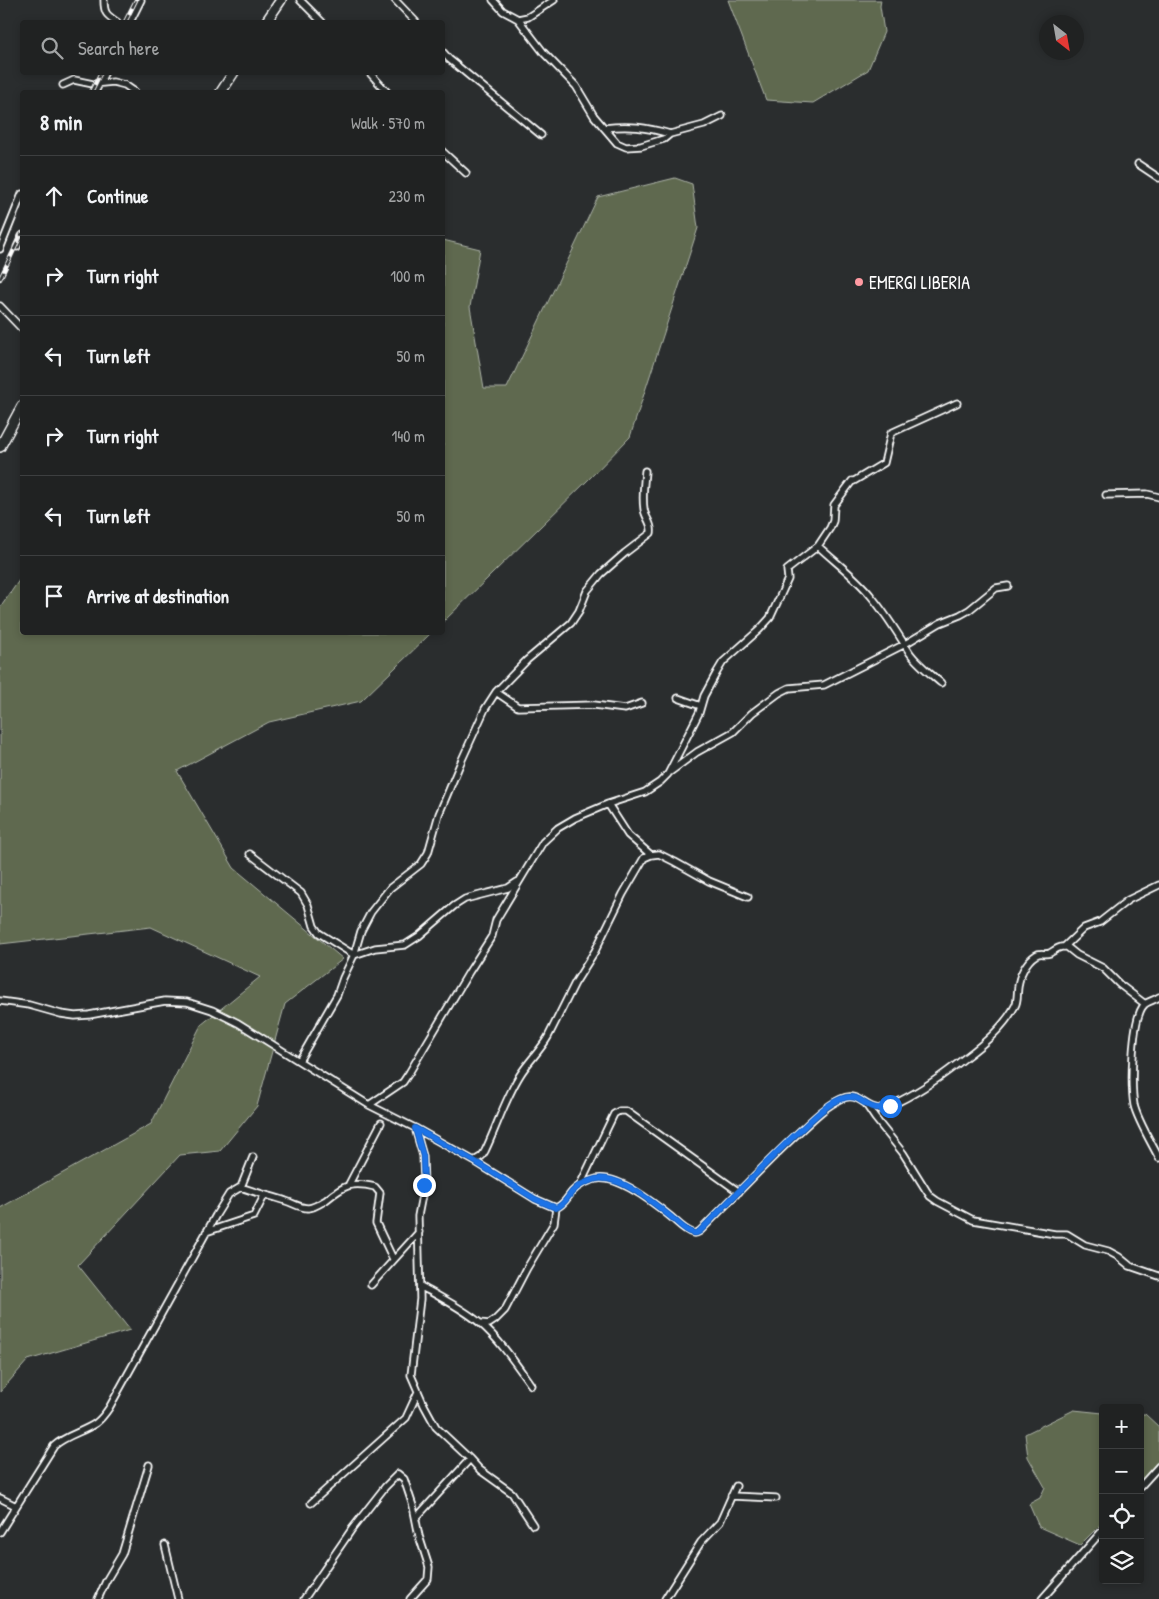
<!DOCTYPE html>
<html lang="en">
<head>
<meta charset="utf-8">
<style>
	body { margin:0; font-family:"Patrick Hand",sans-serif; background:#282a2a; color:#f1f3f6 }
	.controls { position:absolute; right:15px; bottom:15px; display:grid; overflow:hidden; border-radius:5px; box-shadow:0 2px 8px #0003 }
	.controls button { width:45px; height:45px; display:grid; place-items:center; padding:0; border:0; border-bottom:1px solid #3d3f40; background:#202222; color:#f1f3f6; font:25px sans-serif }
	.compass { position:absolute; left:1039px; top:15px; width:45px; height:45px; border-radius:50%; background:#202222; box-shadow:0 2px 8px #0003; rotate:149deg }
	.stop { position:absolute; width:15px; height:15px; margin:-11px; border:4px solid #1a73e8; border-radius:50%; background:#fff }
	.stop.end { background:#1a73e8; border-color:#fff; box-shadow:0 1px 5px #0008 }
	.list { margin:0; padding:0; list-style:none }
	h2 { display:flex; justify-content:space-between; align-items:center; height:65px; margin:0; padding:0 20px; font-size:21px }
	h2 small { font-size:16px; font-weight:400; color:#a2a4a5 }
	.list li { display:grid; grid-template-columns:32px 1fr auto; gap:15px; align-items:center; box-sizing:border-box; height:80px; padding:0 20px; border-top:1px solid #3d3f40 }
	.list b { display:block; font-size:19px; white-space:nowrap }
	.list em { font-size:16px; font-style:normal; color:#a2a4a5 }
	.icon { flex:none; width:28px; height:28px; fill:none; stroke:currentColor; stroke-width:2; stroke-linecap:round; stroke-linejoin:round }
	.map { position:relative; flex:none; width:1159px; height:1599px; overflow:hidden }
	.search { position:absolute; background:#202222; box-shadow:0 2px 8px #0003; left:20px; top:20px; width:425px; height:55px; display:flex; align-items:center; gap:12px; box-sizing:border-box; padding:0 18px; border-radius:5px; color:#a2a4a5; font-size:19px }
	.panel { position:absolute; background:#202222; box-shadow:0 2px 8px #0003; left:20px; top:90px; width:425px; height:545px; border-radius:5px }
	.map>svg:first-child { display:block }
	.green { fill:#5e6950; stroke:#aeb4a8 }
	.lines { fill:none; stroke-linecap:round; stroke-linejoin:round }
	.minor-casing { stroke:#fff; stroke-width:9 }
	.secondary-casing { stroke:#fff; stroke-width:12 }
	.minor { stroke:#2a2d2e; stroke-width:5.5 }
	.secondary { stroke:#2a2d2e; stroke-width:9 }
	.rail-casing { stroke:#fff; stroke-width:4.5 }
	.rail { stroke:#2a2d2e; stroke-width:2.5; stroke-dasharray:8; stroke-linecap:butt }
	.route { stroke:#1a73e8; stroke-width:6 }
	.poi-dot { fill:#ff9aa2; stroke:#2a2d2e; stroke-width:2 }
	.labels { text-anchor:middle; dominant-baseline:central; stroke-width:4.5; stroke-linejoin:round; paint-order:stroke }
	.poi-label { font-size:18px; fill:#fff; stroke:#2a2d2e; text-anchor:start }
</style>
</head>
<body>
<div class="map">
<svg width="1159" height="1599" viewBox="0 0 1159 1599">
	<rect width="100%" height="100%" fill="#2a2d2e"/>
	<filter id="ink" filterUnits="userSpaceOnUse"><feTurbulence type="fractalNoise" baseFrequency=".02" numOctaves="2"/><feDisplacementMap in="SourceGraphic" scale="10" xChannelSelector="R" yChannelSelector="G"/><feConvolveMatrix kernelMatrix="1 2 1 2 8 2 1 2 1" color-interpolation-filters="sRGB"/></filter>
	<g filter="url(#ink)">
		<path class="green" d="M 728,0 L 881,0 L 880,6 L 884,32 L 868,70 L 813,103 L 766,100 Z
			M 675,178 L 692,184 L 698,228 L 630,437 L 589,479 L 443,622 L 443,240 L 480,249 L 470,307 L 484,388 L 507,388 L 598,197 Z
			M 22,576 L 22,632 L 431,633 L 361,701 L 269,722 L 177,771 L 234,868 L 343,959 L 285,1004 L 257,1106 L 220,1151 L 180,1155 L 78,1265 L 130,1330 L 28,1360 L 0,1392 L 0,1208 L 151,1124 L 201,1025 L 260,977 L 151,927 L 0,944 L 0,608 Z
			M 1074,1410 L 1103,1413 L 1103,1522 L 1080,1545 L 1039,1527 L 1029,1504 L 1040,1498 L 1045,1487 L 1028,1457 L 1025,1434 Z
			M 1140,1414 L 1145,1414 L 1159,1427 L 1159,1464 L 1140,1483 Z"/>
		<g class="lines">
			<g class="minor-casing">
				<path id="minor" d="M 104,0 C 104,14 107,15 117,22
					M 300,0 L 322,22
					M 395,0 L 416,22
					M 493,0 L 503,11 L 518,19 L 528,17 L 554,0
					M 518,19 L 544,53 L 576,86 L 594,116 L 617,143 L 626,147 L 641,146 L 664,139 L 670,134 L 704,125 L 722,116
					M 130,22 L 141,0
					M 442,51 L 449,59 L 541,135
					M 369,72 L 387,92
					M 63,85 L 74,80 L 93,84 L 113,82 L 125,85 L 135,92
					M 95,92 L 105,72
					M 604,128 C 629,125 646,127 670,134
					M 442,151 L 466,173
					M 1138,164 L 1159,178
					M 17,247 L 22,236
					M 0,249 L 22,194
					M 0,306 L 22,329
					M 854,481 L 884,463 L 891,433 L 957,403
					M 1106,495 L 1147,494 L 1159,497
					M 818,546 C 835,562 857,578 871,596 C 885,613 897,632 908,650 C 913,660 932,675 941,683
					M 496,692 L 518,707 L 594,705 L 625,709 L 642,703
					M 678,698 L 701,706
					M 670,772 L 697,752 L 733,732 L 752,713 L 779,693 L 789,688 L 824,685 L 905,644 L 940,623 L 960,615 L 969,610 L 996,588 L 1008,586
					M 608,804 L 628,835 L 651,855
					M 250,854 L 301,893 L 308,905 L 314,926 L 319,933 L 354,955 L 375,948 L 405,945 L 419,936 L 454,906 L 465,899 L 508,888 L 517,882
					M 1064,947 L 1084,928 L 1100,922 L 1128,900 L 1159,885
					M 1159,997 C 1155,1000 1149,1001 1145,1004 C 1131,1016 1131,1087 1134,1105 C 1137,1119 1152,1144 1159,1158
					M 0,1001 L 29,1005 L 61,1014 L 75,1016 L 89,1015 L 165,1001 L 187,1002 L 212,1010 L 238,1023 L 369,1105 L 415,1128 L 474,1161 L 535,1199 L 556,1208 C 564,1205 567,1198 572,1192 C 578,1185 588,1181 596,1179 C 619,1175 654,1203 671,1217 C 677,1222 685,1231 693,1233 C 696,1234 697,1233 700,1231 C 732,1199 763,1166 796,1135 C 810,1122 824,1107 841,1099 C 858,1091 863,1107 879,1109 C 886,1109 893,1104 900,1101 C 924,1089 945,1074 966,1057 C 985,1043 1004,1027 1015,1006 C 1018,1001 1017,993 1018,987 C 1019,976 1026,961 1036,955 C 1040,952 1045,955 1050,953 C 1056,949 1060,946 1067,947 L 1077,955 L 1103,968 L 1119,984 L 1145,1004
					M 299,1061 L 337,995 L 343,978 L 354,955 L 361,931 L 371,912 L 390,888 L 421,864 L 428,853 L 439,814 L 460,764 L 485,709 L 496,692 L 527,660 L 571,623 L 579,611 L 587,591 L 601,574 L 625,553 L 651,533 C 653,524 645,518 644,509 C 642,497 644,484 645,471
					M 369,1105 L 403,1082 L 409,1073 L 469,972 L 492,936 L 496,920 L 543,842 L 558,828 L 575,818 L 608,804 L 645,792 L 660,782 L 668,774 L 699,713 L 704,696 L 717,672 L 723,662 L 759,630 L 770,618 L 788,579 L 787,570 L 818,546 L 830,528 L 833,521 L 834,505 L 852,481
					M 867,1106 L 875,1118 L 903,1153 L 926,1190 L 930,1196 L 937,1201 L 973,1220 L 1055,1234 L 1067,1234 L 1085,1245 L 1108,1251 L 1119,1257 L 1130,1266 L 1159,1276
					M 415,1128 L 423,1156 L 424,1185 L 418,1216 L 420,1299 L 411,1375 L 424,1405 L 436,1427 L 470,1459 L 480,1470 L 512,1493 L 533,1525
					M 474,1161 L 482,1156 L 485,1151 C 497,1126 505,1099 520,1075 C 528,1062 540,1051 548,1037 L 575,983 L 595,951 L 623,894 L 644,858 L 651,855 L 659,854 L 675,862 L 709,881 L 748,897
					M 349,1184 L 381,1123
					M 580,1185 L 614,1114 L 619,1111 L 626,1111 L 739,1192
					M 241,1187 L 253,1157
					M 206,1232 L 254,1216 L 264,1196
					M 371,1285 L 419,1232
					M 420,1286 C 440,1297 462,1308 480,1323 C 500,1340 516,1364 531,1385
					M 480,1323 L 489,1324 L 495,1320 L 505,1310 L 527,1268 L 554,1223 L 556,1208
					M 1140,1487 L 1159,1466
					M 731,1496 L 776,1498
					M 0,1498 L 16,1506
					M 311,1503 L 406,1418 L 418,1392
					M 416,1518 L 470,1459
					M 0,1532 L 54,1446 C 66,1435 83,1432 96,1423 C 101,1419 105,1414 109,1408 L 216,1215 L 229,1194 L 241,1187 C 256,1193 271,1196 286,1201 C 293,1203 300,1208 308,1208 C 314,1208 321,1203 326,1200 C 344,1185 352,1181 375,1187 L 380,1193 L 376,1223 L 393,1259
					M 165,1545 L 178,1599
					M 98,1599 L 106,1581 L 122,1554 L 149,1465
					M 304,1599 L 352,1529 L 385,1487 L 398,1474 L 404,1479 L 413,1506 L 419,1536 L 429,1567 L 428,1579 L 410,1599
					M 665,1599 L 701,1542 L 720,1522 L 736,1486
					M 1042,1599 L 1103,1530"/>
			</g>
			<g class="secondary-casing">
				<path id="secondary" d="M 266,22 L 281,0
					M 221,92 L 234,72
					M 0,447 L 22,406"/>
			</g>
			<use href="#minor" class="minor"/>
			<use href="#secondary" class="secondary"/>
			<g class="rail-casing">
				<path id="rail" d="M 125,22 L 136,0
					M 91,92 L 101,72
					M 0,279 L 22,233"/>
			</g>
			<use href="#rail" class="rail"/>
		</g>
	</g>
	<g class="lines" filter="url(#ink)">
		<path class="route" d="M 424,1185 L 423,1156 L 415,1128 L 474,1161 L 535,1199 L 556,1208 C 564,1205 567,1198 572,1192 C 578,1185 588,1181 596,1179 C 620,1175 654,1203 671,1217 C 677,1222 685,1231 693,1233 C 696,1234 697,1233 700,1231 C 732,1199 762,1166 795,1135 C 809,1123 826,1103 844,1098 C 863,1092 865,1115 890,1106"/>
	</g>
	<circle class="poi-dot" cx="859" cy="282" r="5"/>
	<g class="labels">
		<g class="poi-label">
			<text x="869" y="282">EMERGI LIBERIA</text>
		</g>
	</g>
</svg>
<div class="controls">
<button>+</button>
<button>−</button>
<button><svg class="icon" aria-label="locate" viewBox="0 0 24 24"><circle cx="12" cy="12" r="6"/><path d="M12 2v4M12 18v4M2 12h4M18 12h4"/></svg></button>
<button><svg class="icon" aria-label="layers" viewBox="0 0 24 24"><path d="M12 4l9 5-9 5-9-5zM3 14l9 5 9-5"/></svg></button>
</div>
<svg class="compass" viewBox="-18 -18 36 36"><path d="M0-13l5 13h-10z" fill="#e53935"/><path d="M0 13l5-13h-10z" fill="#a2a4a5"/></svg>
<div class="stop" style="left:890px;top:1106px"></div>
<div class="stop end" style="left:424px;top:1185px"></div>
<div class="search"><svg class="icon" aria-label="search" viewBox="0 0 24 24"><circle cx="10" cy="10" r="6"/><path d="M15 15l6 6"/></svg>Search here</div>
<section class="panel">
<h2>8 min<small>Walk · 570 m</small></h2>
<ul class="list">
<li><svg class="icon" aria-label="ahead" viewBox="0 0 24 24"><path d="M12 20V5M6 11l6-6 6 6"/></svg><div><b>Continue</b></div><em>230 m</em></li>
<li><svg class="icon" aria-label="right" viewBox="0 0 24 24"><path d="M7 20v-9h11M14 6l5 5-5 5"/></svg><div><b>Turn right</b></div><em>100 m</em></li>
<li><svg class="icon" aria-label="left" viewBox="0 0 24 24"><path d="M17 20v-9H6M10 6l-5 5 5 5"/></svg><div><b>Turn left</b></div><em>50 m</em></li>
<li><svg class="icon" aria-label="right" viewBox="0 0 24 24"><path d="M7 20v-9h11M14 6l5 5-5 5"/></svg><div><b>Turn right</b></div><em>140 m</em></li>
<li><svg class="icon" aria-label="left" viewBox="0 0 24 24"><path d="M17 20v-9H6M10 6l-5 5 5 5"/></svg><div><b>Turn left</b></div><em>50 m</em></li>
<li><svg class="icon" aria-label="arrive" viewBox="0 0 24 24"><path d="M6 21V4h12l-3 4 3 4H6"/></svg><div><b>Arrive at destination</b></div></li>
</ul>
</section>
</div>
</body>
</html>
